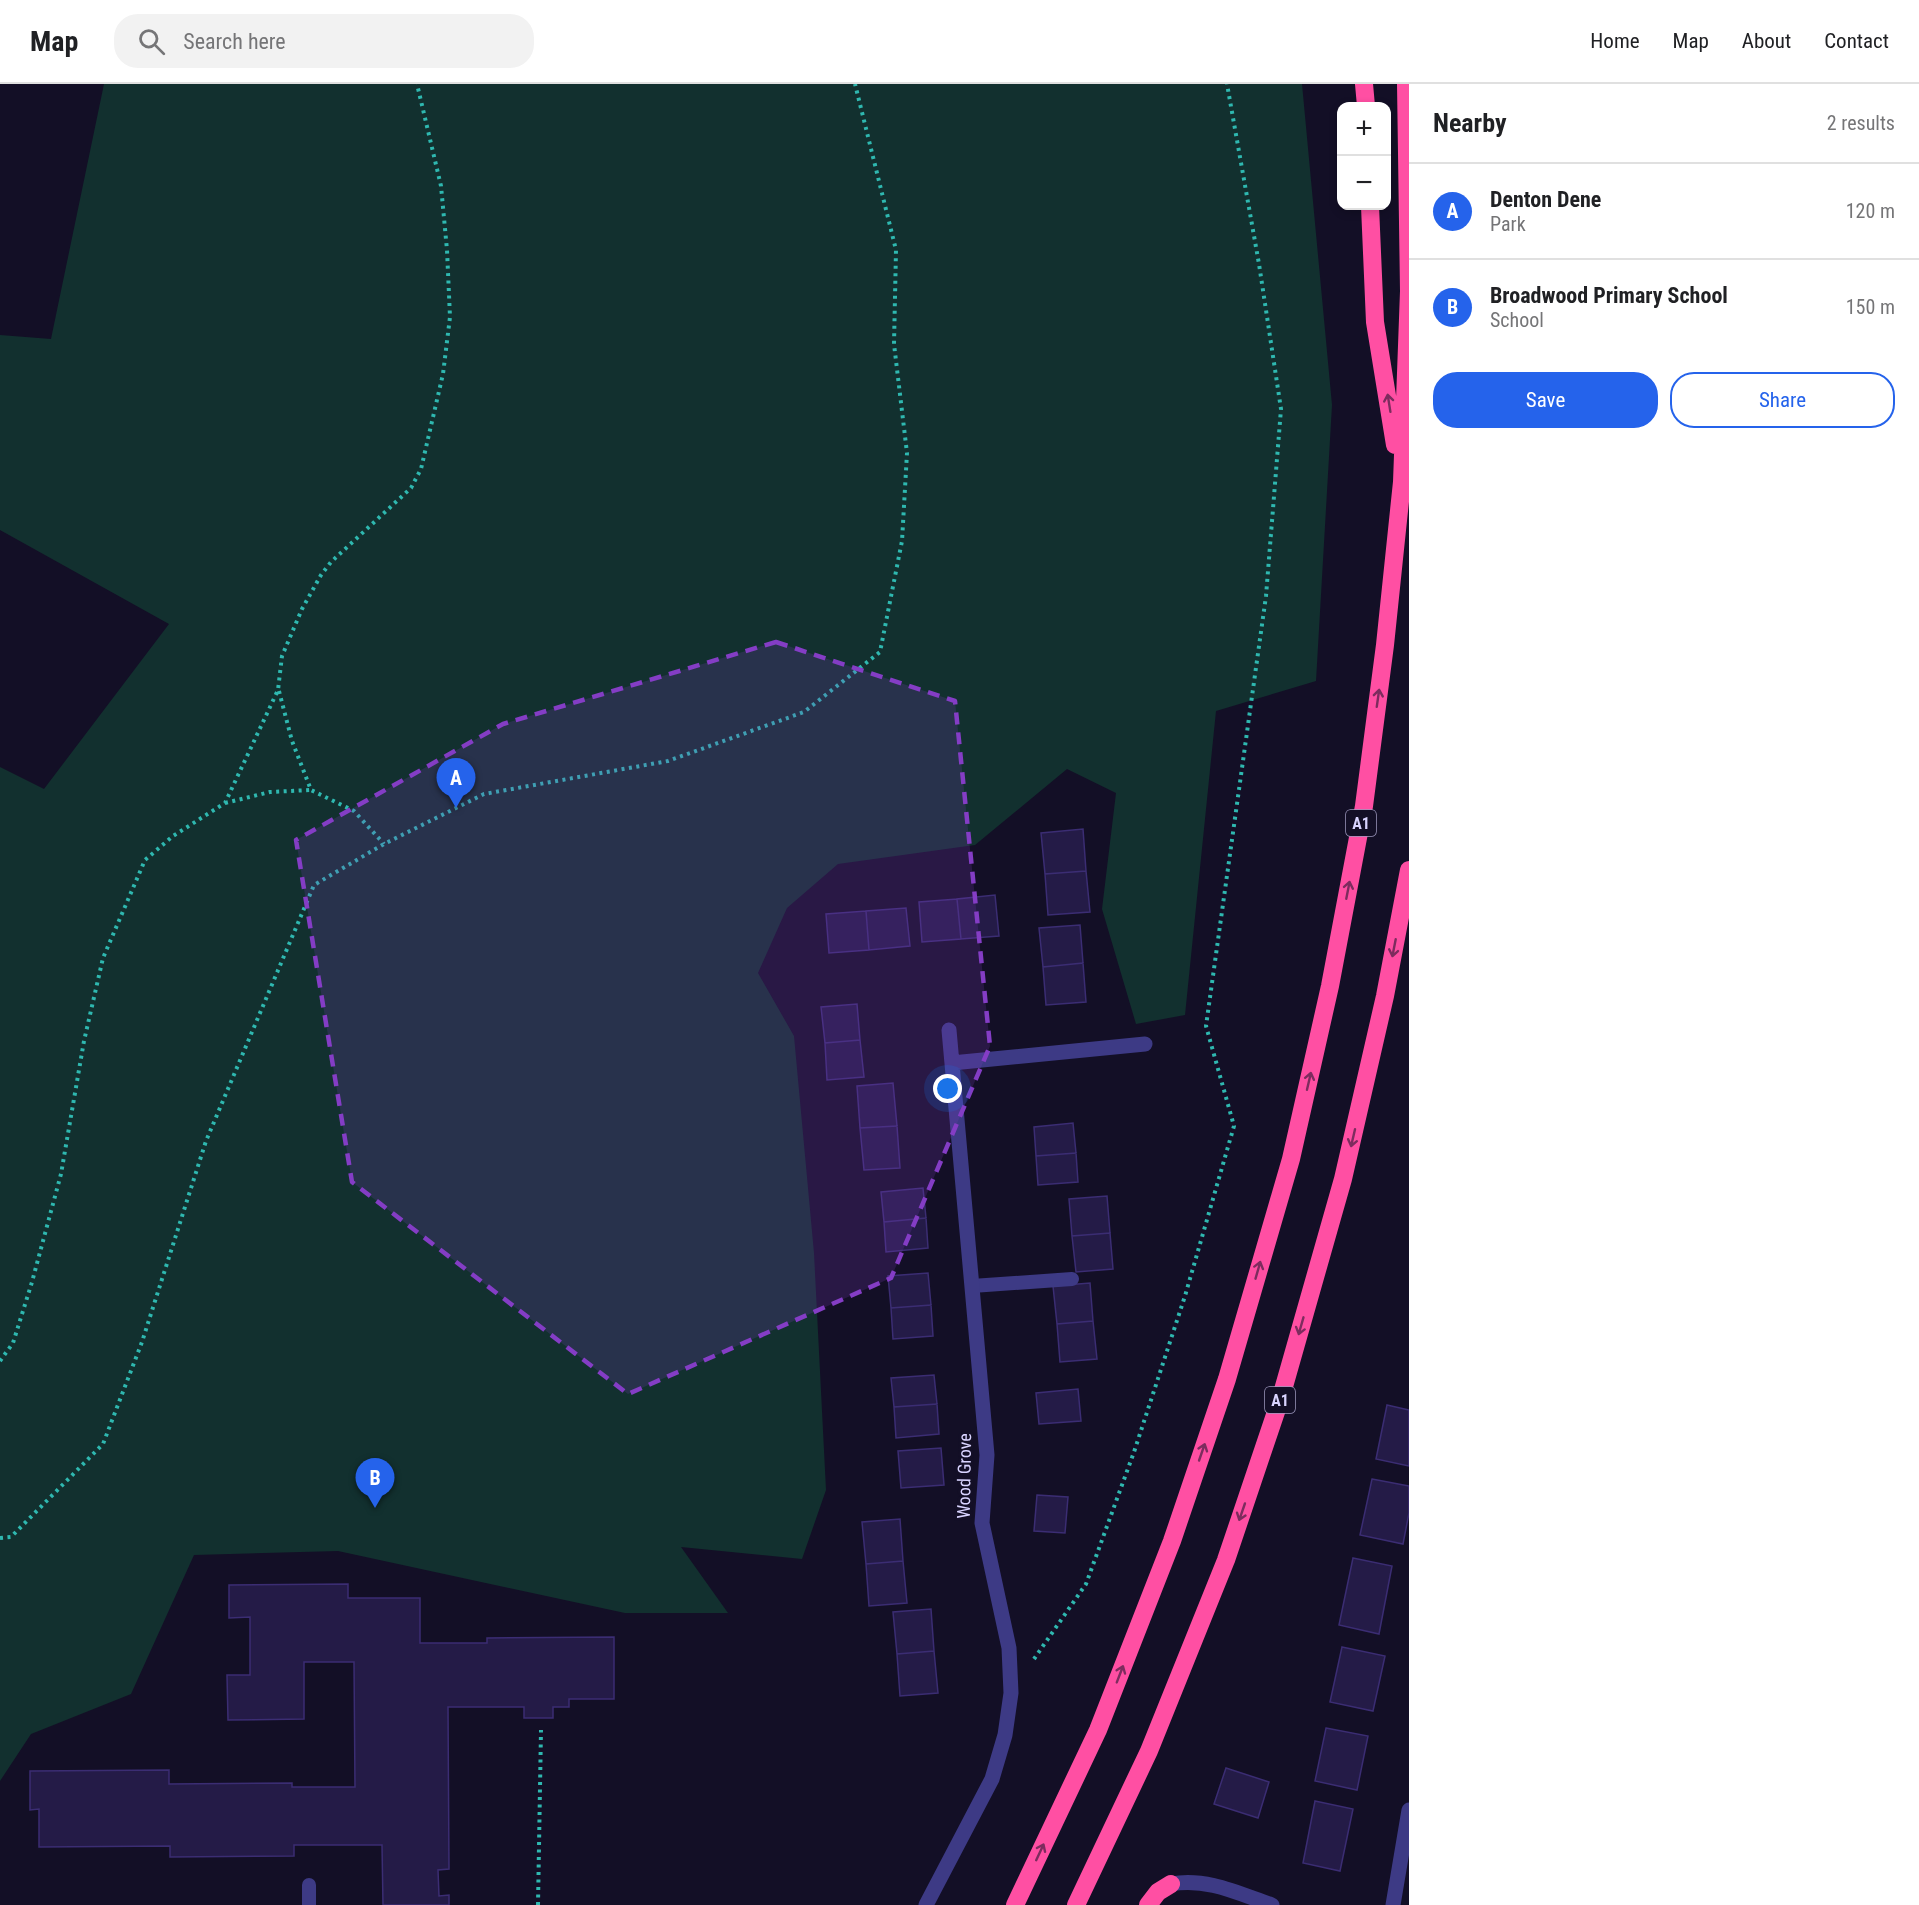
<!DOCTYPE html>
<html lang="en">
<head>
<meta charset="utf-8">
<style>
	body { margin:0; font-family:"Roboto Condensed",sans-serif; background:#f2f2f2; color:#202124 }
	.controls { position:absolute; right:18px; top:18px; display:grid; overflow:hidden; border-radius:12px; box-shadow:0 3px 9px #0003 }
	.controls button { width:54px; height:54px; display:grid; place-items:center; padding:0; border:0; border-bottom:2px solid #e0e0e0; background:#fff; color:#202124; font:30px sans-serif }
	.you { position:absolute; left:948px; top:1005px; width:21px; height:21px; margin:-15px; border:4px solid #fff; border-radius:50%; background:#1a73e8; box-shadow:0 0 0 9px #1a73e833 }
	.badge { display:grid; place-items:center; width:39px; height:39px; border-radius:50%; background:#2563eb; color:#fff; font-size:20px; font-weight:700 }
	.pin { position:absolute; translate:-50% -50px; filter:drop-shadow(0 2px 3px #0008) }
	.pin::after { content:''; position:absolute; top:32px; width:21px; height:18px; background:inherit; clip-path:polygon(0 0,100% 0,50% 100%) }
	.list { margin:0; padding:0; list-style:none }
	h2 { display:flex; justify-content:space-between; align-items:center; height:78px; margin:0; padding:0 24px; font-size:26px }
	h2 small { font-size:20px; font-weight:400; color:#757577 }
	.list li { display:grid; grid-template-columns:39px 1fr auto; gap:18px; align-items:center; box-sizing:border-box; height:96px; padding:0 24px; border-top:2px solid #e0e0e0 }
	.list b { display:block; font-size:22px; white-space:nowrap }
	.list p { margin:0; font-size:20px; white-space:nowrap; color:#757577 }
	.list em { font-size:20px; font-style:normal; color:#757577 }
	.actions { display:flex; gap:12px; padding:18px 24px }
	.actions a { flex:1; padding:14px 0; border:2px solid #2563eb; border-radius:24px; text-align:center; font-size:21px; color:#2563eb }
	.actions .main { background:#2563eb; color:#fff }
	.icon { flex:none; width:33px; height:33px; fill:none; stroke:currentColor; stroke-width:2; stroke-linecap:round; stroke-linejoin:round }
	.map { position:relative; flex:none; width:1409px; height:1821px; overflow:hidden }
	header { display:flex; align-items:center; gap:36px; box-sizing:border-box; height:84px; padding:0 30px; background:#fff; border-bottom:2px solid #e0e0e0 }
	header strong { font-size:28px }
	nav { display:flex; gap:33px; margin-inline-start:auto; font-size:21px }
	.search { width:420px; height:54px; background:#f2f2f2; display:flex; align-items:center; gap:15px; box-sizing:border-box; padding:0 21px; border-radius:24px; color:#757577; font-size:22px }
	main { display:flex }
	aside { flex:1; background:#fff }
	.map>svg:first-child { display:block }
	.green { fill:#12302f }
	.building { fill:#241b47; stroke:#3b2d73; stroke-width:1.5 }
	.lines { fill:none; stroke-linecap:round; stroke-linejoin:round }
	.path { stroke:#2fb8b0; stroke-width:4; stroke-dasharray:3 4.5; stroke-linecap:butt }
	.lane { stroke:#3d3a85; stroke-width:14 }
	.street { stroke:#3d3a85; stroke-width:15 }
	.highway { stroke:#ff4fa3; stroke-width:18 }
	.oneway { stroke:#7d2c5e }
	.marked { fill:#843dc5; fill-opacity:0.2; stroke:#843dc5; stroke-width:4.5; stroke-dasharray:12 8; stroke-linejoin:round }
	.labels { text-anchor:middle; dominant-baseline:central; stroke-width:6; stroke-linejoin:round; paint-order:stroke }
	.shield { fill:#130f26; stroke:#9e99be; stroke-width:1.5 }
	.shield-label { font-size:16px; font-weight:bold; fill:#d9d4ff }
	.street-label { font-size:18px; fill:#d9d4ff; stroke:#130f26 }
</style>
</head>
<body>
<header>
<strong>Map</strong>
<div class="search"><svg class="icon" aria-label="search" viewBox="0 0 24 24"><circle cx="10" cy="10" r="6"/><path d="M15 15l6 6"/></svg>Search here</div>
<nav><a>Home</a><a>Map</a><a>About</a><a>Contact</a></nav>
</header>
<main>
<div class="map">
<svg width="1409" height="1821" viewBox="0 0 1409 1821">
	<rect width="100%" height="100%" fill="#130f26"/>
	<path class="green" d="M 104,0 L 1302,0 L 1332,321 L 1316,597 L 1216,627 L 1185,931 L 1136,940 L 1102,825 L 1116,709 L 1067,685 L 975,761 L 838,780 L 787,824 L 758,889 L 794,952 L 814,1169 L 826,1406 L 802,1475 L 681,1463 L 728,1529 L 625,1529 L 338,1467 L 194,1471 L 131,1610 L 31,1650 L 0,1697 L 0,683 L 44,705 L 169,540 L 0,446 L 0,251 L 51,255 Z"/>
	<path class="building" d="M 1083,745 L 1086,787 L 1045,790 L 1041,749 Z
		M 1086,787 L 1090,828 L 1048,831 L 1045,790 Z
		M 995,811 L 999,852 L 961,855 L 957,815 Z
		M 957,815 L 961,855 L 922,858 L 919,818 Z
		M 906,824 L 910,862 L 869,866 L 866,827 Z
		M 866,827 L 869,866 L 829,869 L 826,830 Z
		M 1080,841 L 1083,879 L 1043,883 L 1039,844 Z
		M 1083,879 L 1086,918 L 1046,921 L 1043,883 Z
		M 857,920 L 860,956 L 825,959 L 821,923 Z
		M 860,956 L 864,993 L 827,996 L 825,959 Z
		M 893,999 L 897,1042 L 860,1044 L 857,1002 Z
		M 1073,1039 L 1076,1069 L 1036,1072 L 1034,1043 Z
		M 897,1042 L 900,1084 L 864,1086 L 860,1044 Z
		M 1076,1069 L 1078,1098 L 1038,1101 L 1036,1072 Z
		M 923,1104 L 926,1134 L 884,1138 L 881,1108 Z
		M 1107,1112 L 1110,1149 L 1072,1152 L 1069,1115 Z
		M 926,1134 L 928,1164 L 886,1168 L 884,1138 Z
		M 1110,1149 L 1113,1185 L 1076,1188 L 1072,1152 Z
		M 928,1189 L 931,1221 L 891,1224 L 888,1192 Z
		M 1090,1199 L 1093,1237 L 1057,1240 L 1053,1202 Z
		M 931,1221 L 933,1252 L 893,1255 L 891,1224 Z
		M 1093,1237 L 1097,1275 L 1060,1278 L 1057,1240 Z
		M 934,1291 L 937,1320 L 894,1323 L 891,1294 Z
		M 1078,1305 L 1081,1337 L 1039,1340 L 1036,1309 Z
		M 937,1320 L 939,1350 L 896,1354 L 894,1323 Z
		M 1387,1321 L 1409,1326 L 1409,1382 L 1376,1375 Z
		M 941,1364 L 944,1401 L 901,1404 L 898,1367 Z
		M 1372,1395 L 1409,1402 L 1409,1429 L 1403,1460 L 1360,1451 Z
		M 1037,1411 L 1068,1413 L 1065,1449 L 1034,1447 Z
		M 900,1435 L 903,1477 L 866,1480 L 862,1438 Z
		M 1353,1474 L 1392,1482 L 1379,1550 L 1339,1541 Z
		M 903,1477 L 907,1519 L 869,1522 L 866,1480 Z
		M 348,1500 L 348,1514 L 420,1514 L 420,1559 L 487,1559 L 487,1554 L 614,1553 L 614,1615 L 569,1615 L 569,1623 L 553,1623 L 553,1634 L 524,1634 L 524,1623 L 448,1623 L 449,1785 L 438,1786 L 439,1812 L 449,1811 L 449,1821 L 383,1821 L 382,1761 L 294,1761 L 294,1772 L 170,1773 L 170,1762 L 39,1763 L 39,1725 L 30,1726 L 30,1687 L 169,1686 L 169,1700 L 292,1699 L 292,1703 L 355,1703 L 354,1578 L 304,1578 L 304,1635 L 228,1636 L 227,1591 L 250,1591 L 250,1533 L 229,1534 L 229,1501 Z
		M 931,1525 L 934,1567 L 897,1570 L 893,1528 Z
		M 1342,1563 L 1385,1572 L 1373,1627 L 1330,1618 Z
		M 934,1567 L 938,1609 L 900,1612 L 897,1570 Z
		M 1326,1644 L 1368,1652 L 1357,1706 L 1315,1697 Z
		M 1226,1684 L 1269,1698 L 1258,1734 L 1214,1720 Z
		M 1315,1717 L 1353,1725 L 1340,1787 L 1303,1779 Z"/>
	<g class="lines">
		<path class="path" d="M 279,607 L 292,657 L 311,706 L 354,727 L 384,760
			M 225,719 L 270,708 L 311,706
			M 0,1277 L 13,1259 L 32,1198 L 61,1090 L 84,957 L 103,874 L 145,776 L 173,752 L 225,719 L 278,606 L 282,572 L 302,525 L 321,491 L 331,478 L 411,404 L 421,385 L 443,290 L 450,233 L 447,166 L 441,102 L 417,0
			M 0,1454 L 11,1453 L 103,1360 L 142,1258 L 206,1057 L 314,801 L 384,760 L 484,710 L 668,677 L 804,628 L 880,568 L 902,457 L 907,369 L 894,260 L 896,166 L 855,0
			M 1034,1575 L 1086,1500 L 1134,1368 L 1185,1212 L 1234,1042 L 1206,942 L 1266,512 L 1281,325 L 1259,180 L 1227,0
			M 538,1821 L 541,1646"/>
		<path class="lane" d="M 972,1202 L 1072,1195
			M 309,1821 L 309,1801"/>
		<path class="street" d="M 952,979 L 1145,960
			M 1171,1800 C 1206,1793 1240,1810 1272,1821
			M 926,1821 L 992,1695 L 1005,1651 L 1011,1609 L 1009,1564 L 982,1439 L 987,1371 L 949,946
			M 1393,1821 L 1409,1726"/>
		<path class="highway" d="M 1364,0 L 1366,22
			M 1370,122 L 1375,238 L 1395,361
			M 1015,1821 L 1098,1646 L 1172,1457 L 1227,1295 L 1291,1075 L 1330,902 L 1364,722 L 1385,561 L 1402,398 L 1409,207 L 1406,0
			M 1076,1821 L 1149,1667 L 1226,1476 L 1281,1313 L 1343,1095 L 1385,912 L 1409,786
			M 1148,1821 L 1158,1808 L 1171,1800"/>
	</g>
	<defs><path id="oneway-shaft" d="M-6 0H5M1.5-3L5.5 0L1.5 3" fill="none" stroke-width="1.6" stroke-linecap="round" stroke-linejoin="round" transform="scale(1.5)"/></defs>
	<g class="oneway">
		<use href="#oneway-shaft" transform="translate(1389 319) rotate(-99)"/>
		<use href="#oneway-shaft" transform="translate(1378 614) rotate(-82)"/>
		<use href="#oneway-shaft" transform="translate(1348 806) rotate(-79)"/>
		<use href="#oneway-shaft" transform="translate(1394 864) rotate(101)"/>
		<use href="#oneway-shaft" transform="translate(1309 997) rotate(-77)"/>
		<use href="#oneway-shaft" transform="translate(1353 1054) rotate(103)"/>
		<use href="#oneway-shaft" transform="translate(1258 1186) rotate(-74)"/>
		<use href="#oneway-shaft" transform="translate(1301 1242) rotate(106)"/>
		<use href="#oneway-shaft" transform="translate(1202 1368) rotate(-71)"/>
		<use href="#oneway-shaft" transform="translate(1242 1428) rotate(109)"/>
		<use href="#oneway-shaft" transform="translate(1120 1590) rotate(-69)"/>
		<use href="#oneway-shaft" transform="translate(1040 1768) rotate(-65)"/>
	</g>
	<path class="marked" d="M 776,558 L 955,617 L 990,962 L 891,1194 L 628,1310 L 352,1098 L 296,756 L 503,640 Z"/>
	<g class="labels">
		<g class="shield">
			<rect x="1346" y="726" width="30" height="26" rx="4.5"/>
			<rect x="1265" y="1303" width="30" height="26" rx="4.5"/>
		</g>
		<g class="shield-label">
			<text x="1361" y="739">A1</text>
			<text x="1280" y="1316">A1</text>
		</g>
		<g class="street-label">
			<text transform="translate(964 1392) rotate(-89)">Wood Grove</text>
		</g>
	</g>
</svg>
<div class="controls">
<button>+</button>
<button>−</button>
</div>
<div class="you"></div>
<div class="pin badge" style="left:456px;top:724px">A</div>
<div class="pin badge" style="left:375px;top:1424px">B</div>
</div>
<aside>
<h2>Nearby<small>2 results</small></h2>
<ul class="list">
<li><span class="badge">A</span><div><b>Denton Dene</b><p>Park</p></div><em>120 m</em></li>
<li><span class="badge">B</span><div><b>Broadwood Primary School</b><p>School</p></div><em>150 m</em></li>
</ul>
<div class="actions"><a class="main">Save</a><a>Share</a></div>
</aside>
</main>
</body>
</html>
